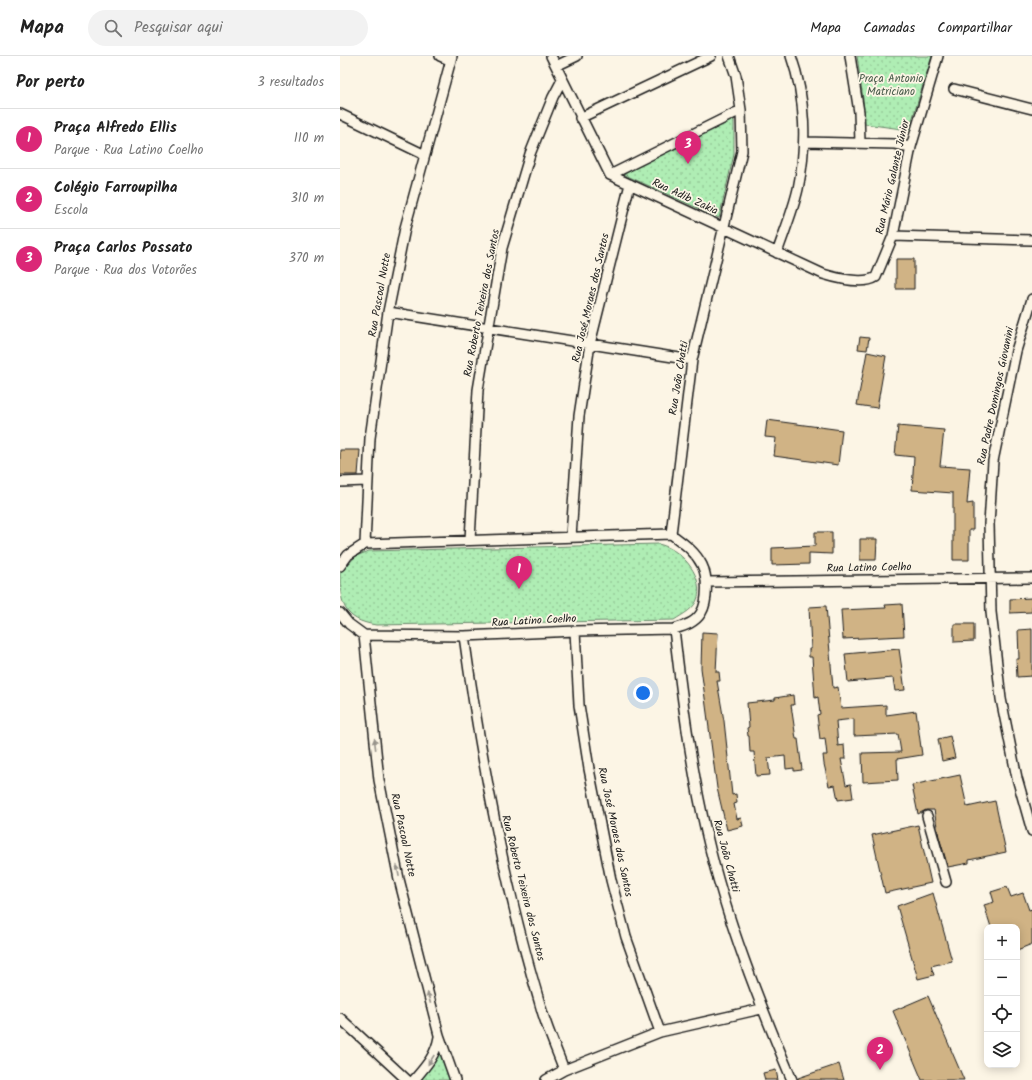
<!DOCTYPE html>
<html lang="pt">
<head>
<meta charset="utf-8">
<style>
	body { margin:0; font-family:Kalam,sans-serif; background:#f2f2f2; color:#222 }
	.controls { position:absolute; right:12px; bottom:12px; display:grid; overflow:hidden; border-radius:8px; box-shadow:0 2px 10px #0003 }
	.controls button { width:36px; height:36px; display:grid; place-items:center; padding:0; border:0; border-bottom:1px solid #e0e0e0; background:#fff; color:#222; font:20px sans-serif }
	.you { position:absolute; left:303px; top:637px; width:14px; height:14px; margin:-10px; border:3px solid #fff; border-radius:50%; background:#1a73e8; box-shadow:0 0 0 6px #1a73e833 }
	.badge { display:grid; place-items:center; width:26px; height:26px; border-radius:50%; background:#db2777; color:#fff; font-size:13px; font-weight:700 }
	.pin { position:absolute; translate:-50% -33px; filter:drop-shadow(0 1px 2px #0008) }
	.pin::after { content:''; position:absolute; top:21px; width:14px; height:12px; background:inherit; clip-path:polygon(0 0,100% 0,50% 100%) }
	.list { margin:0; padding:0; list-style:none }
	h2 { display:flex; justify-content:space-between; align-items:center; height:52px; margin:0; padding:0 16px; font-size:17px }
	h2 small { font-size:13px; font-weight:400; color:#767676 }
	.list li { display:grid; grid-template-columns:26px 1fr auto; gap:12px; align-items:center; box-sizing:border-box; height:60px; padding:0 16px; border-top:1px solid #e0e0e0 }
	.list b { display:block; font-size:15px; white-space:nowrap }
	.list p { margin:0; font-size:13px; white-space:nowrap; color:#767676 }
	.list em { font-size:13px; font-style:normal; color:#767676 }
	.icon { flex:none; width:22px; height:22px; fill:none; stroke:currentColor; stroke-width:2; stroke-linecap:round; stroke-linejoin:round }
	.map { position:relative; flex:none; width:692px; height:1024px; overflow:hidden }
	header { display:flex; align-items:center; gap:24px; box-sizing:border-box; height:56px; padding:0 20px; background:#fff; border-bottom:1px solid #e0e0e0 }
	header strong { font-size:19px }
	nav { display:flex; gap:22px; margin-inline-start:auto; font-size:14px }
	.search { width:280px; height:36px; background:#f2f2f2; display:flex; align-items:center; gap:10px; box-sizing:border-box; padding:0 14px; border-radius:22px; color:#767676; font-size:15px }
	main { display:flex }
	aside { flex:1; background:#fff }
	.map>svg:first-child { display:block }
	.green { fill:url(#green-dots); stroke:#668468 }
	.building { fill:#d0b385; stroke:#1c1c1c }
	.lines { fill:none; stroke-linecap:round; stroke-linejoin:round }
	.minor-casing { stroke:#1c1c1c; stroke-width:12 }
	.minor { stroke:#fcf5e5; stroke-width:9 }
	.oneway { fill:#97938b }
	.labels { text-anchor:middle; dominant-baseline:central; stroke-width:3.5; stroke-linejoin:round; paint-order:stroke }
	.park-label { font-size:11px; fill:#485b4a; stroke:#fcf5e5 }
	.street-label { font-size:11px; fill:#1c1c1c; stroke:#fcf5e5 }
</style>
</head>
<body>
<header>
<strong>Mapa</strong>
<div class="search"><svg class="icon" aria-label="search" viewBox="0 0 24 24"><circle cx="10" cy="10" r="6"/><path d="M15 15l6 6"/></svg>Pesquisar aqui</div>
<nav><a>Mapa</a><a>Camadas</a><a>Compartilhar</a></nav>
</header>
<main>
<aside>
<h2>Por perto<small>3 resultados</small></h2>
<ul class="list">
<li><span class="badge">1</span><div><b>Praça Alfredo Ellis</b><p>Parque · Rua Latino Coelho</p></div><em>110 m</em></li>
<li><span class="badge">2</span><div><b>Colégio Farroupilha</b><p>Escola</p></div><em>310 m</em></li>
<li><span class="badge">3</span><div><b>Praça Carlos Possato</b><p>Parque · Rua dos Votorões</p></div><em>370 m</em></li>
</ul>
</aside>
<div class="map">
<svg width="692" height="1024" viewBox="0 0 692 1024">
	<defs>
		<pattern id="green-dots" width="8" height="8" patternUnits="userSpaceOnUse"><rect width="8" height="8" fill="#afedb4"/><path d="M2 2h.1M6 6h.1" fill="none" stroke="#96cb9a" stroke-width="1.8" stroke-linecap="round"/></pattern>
	</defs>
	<rect width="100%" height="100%" fill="#fcf5e5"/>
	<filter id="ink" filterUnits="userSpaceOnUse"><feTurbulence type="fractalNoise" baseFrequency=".025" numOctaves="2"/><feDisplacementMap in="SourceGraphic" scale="8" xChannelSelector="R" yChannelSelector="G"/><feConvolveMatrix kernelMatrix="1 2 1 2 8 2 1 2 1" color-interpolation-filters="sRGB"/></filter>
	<g filter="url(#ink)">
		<path class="green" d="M 517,0 L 592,0 L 569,74 L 525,68 L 523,43 Z
			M 394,63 L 394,98 L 379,162 L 283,118 Z
			M 318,488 C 339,492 363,517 358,541 C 355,553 343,558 334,564 L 36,569 C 3,564 0,547 0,517 L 16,500 L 29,495 Z
			M 100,982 L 114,1024 L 75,1024 Z"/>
		<path class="building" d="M 556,203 L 574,203 L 574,233 L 556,233 Z
			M 520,281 L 529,282 L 527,294 L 518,293 Z
			M 527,296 L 546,300 L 537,352 L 517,349 Z
			M 427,364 L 502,374 L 498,409 L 434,400 L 436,382 L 425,381 Z
			M 558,370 L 604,374 L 600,410 L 630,412 L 627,448 L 633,447 L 633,474 L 629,474 L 629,504 L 613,504 L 613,437 L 572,434 L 574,401 L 555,399 Z
			M 0,394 L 20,394 L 18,419 L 0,419 Z
			M 475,476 L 492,476 L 492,498 L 469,497 L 469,508 L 432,509 L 432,492 L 475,490 Z
			M 520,483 L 537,483 L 536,504 L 520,504 Z
			M 692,542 L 692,556 L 670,557 L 670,543 Z
			M 562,548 L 564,580 L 503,583 L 501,554 L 546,552 L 545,549 Z
			M 486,550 L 493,632 L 498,631 L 501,652 L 546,649 L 546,659 L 576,655 L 582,699 L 557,703 L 558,724 L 523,726 L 522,697 L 561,696 L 558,678 L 514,680 L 514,663 L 496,665 L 498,690 L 504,689 L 505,703 L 501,703 L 506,729 L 511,728 L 513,742 L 498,744 L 495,729 L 489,730 L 484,708 L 483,699 L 487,699 L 485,682 L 480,683 L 477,659 L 480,658 L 478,641 L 475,642 L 472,601 L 469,601 L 469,593 L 471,593 L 469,551 Z
			M 614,568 L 634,568 L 634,585 L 614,586 Z
			M 692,573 L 692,620 L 677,621 L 676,603 L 679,603 L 678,574 Z
			M 362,576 L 378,577 L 376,616 L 379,616 L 380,625 L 377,625 L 384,665 L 392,739 L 396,738 L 397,747 L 394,748 L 397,763 L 401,762 L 403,770 L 387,774 L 377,732 L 361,612 Z
			M 559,593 L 565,634 L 555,635 L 553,622 L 508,626 L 505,598 Z
			M 453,639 L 454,649 L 451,649 L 456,683 L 458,683 L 462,714 L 454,715 L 454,712 L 446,713 L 445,700 L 428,702 L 430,719 L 416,720 L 414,696 L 410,696 L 409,680 L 408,680 L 407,672 L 409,671 L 407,647 L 435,644 L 435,642 Z
			M 610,680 L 615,702 L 602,705 L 598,683 Z
			M 620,719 L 627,751 L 655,745 L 666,796 L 629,804 L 629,807 L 608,811 L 599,781 L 594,754 L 586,754 L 578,758 L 572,729 Z
			M 578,769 L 591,827 L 545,837 L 532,779 Z
			M 667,831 L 671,841 L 683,837 L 689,854 L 692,853 L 692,888 L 677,894 L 677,871 L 651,871 L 644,849 L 654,846 L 651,836 Z
			M 593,837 L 612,905 L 591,910 L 594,919 L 578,923 L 557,850 Z
			M 588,940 L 624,1024 L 582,1024 L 553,955 Z
			M 499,1008 L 504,1024 L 458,1024 L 458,1022 Z
			M 436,1014 L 438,1024 L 425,1024 L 423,1017 Z"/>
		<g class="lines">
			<g class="minor-casing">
				<path id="minor" d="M 100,0 L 109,4
					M 211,0 L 270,119 L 483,218 C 496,222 524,229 536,221 L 553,180 L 571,91 L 598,0
					M 510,0 L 519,56 L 520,87
					M 216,10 L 237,0
					M 614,33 L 692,53
					M 0,58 L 83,98
					M 240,62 L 371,0
					M 464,86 L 555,88 L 571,91
					M 270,119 L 401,54
					M 553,180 L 692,184
					M 437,197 C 444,176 453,155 458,133 C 467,90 466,42 451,0
					M 692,243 L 676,295 L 653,405 L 649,468 L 651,556 L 661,643 L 677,722 L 692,775
					M 48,256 L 352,304
					M 0,426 L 27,425
					M 331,478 L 352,304 L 402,95 L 401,54 L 396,20 L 389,0
					M 231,481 L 239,360 L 250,288 L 290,128
					M 130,484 L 138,334 L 162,192 L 190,98 L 213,41 L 222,24
					M 25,488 L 30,382 L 48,256 L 65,172 L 112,0
					M 0,510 L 8,499 L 25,488 L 331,478 C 343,487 355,495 362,509 C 368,521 368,546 361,557 C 355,567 344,570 334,573 L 235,575 L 124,580 L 24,579 L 9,568 L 0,557
					M 367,526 L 692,522
					M 334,573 C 342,643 351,712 367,780 C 386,863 419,946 452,1024
					M 235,575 L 239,649 L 249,713 L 271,824 L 286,881 L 320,976
					M 24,579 L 39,724 L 59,823 L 99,979 L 115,1024
					M 124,580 C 141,704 164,828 200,948 C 206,971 216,992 224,1014
					M 587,760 L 606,826
					M 0,962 L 67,1024
					M 74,1024 C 86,1010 96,999 99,981
					M 206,1024 L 224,1014 L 320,976 L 421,953"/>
			</g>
			<use href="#minor" class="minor"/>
		</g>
		<defs><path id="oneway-solid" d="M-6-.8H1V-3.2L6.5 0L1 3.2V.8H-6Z"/></defs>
		<g class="oneway">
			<use href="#oneway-solid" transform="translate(35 688) rotate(-97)"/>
			<use href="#oneway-solid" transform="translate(58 815) rotate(-101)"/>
			<use href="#oneway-solid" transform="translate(89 942) rotate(-105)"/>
			<use href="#oneway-solid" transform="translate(91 1004) rotate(123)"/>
		</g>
	</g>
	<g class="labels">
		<g class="park-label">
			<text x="551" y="23">Praça Antonio<tspan x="551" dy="13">Matriciano</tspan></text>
		</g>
		<g class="street-label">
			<text transform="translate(553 121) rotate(-77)">Rua Mário Galante Júnior</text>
			<text transform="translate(345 141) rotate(25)">Rua Adib Zakia</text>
			<text transform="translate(40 239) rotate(-80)">Rua Pascoal Notte</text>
			<text transform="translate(251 242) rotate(-77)">Rua José Moraes dos Santos</text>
			<text transform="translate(142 247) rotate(-79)">Rua Roberto Teixeira dos Santos</text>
			<text transform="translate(339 322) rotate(-81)">Rua João Chatti</text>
			<text transform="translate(656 340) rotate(-78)">Rua Padre Domingos Giovanini</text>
			<text transform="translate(529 512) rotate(-1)">Rua Latino Coelho</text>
			<text transform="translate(194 565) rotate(-3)">Rua Latino Coelho</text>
			<text transform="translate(275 776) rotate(78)">Rua José Moraes dos Santos</text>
			<text transform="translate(63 779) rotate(78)">Rua Pascoal Notte</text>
			<text transform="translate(386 800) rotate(75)">Rua João Chatti</text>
			<text transform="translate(183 832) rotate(76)">Rua Roberto Teixeira dos Santos</text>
		</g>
	</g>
</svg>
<div class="controls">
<button>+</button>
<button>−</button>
<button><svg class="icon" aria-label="locate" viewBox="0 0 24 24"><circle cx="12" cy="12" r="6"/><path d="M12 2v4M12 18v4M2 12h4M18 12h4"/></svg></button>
<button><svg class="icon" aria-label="layers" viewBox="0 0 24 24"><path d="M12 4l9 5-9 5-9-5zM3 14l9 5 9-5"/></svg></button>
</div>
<div class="you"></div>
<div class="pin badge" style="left:179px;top:533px">1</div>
<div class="pin badge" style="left:540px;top:1014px">2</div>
<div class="pin badge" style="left:348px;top:108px">3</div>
</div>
</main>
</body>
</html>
